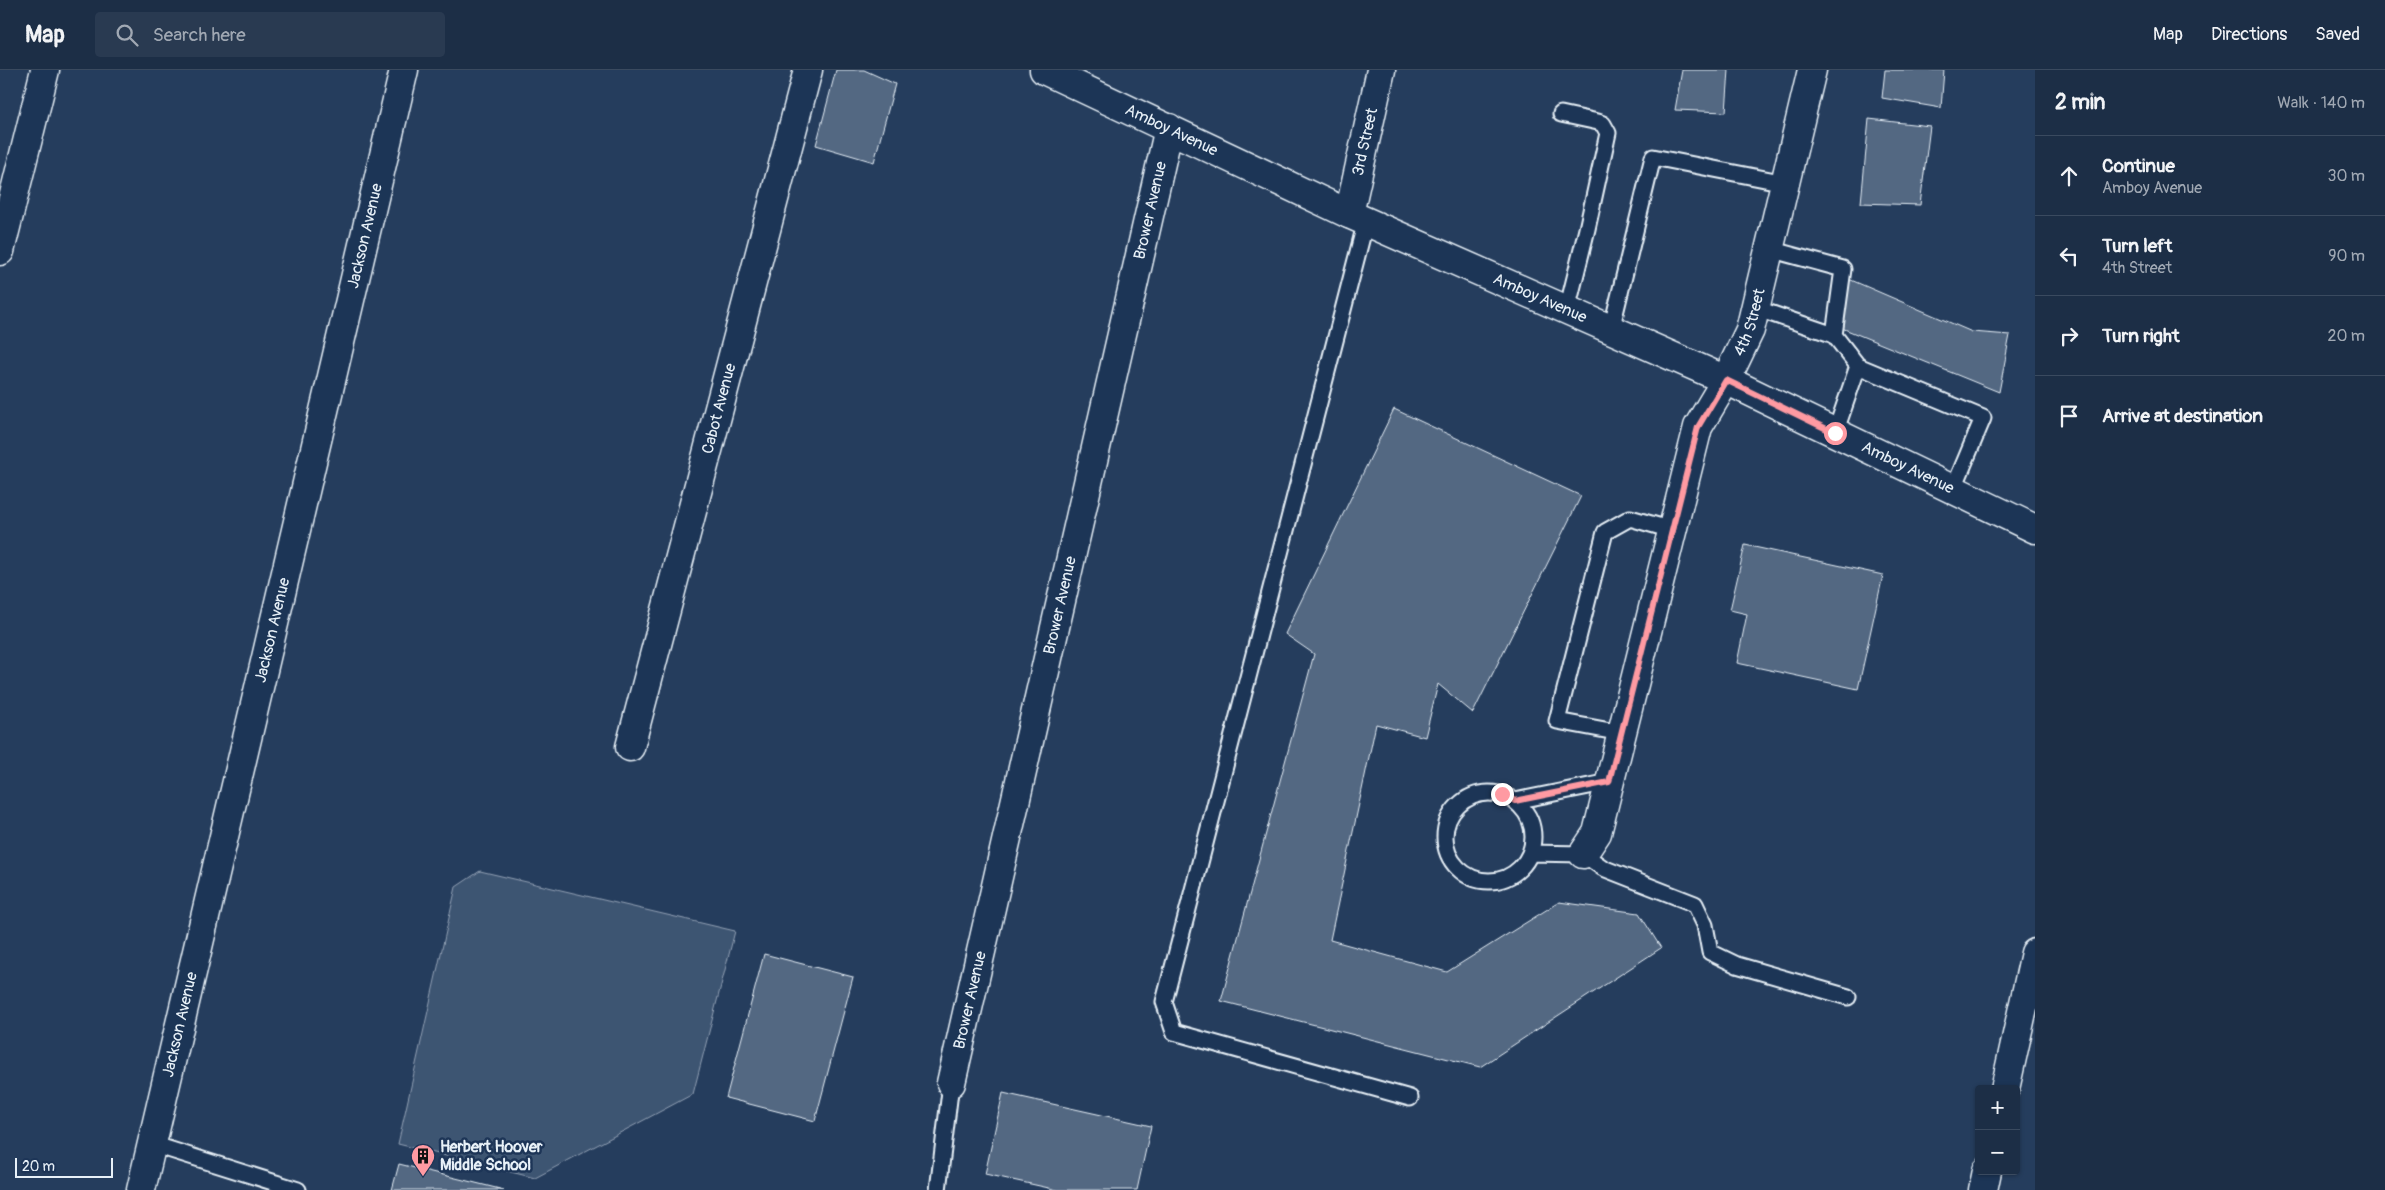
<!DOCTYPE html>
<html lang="en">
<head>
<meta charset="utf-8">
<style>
	body { margin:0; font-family:Pangolin,sans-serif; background:#293a51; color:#f1f3f6 }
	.controls { position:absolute; right:15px; bottom:15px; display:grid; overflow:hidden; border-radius:5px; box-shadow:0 1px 4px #0004 }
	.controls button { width:45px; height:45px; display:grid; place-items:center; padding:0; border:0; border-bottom:1px solid #3a4a5f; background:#1c2e46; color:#f1f3f6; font:25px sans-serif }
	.scale { position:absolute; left:15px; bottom:12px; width:98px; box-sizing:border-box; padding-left:5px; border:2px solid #e8f1f8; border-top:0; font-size:14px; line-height:18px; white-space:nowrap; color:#e8f1f8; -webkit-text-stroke:4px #1d3557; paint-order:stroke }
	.stop { position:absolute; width:15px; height:15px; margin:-11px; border:4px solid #ff9aa2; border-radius:50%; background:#fff }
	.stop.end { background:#ff9aa2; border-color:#fff; box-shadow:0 1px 5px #0008 }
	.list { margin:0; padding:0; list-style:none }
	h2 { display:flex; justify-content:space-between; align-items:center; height:65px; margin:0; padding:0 20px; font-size:21px }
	h2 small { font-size:16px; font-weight:400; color:#a0a8b3 }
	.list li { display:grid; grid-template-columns:32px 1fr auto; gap:15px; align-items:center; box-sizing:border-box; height:80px; padding:0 20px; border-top:1px solid #3a4a5f }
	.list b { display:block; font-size:19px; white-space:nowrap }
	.list p { margin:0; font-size:16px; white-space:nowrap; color:#a0a8b3 }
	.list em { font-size:16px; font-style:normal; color:#a0a8b3 }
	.icon { flex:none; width:28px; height:28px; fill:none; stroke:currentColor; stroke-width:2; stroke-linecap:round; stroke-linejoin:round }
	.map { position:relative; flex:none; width:2035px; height:1120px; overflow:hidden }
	header { display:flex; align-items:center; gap:30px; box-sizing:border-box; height:70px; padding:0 25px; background:#1c2e46; border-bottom:1px solid #3a4a5f }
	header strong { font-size:24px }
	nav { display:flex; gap:28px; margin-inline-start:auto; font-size:18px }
	.search { width:350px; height:45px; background:#293a51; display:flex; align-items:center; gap:12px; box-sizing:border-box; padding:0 18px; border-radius:5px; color:#a0a8b3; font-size:19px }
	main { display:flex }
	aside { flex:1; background:#1c2e46 }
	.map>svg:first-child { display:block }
	.green { fill:#3e5472; stroke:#93a2b5 }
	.building { fill:#536782; stroke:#e8f1f8 }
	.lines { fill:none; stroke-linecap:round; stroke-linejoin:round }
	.lane-casing { stroke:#e8f1f8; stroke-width:19 }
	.street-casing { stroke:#e8f1f8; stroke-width:31 }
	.secondary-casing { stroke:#e8f1f8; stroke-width:31 }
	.lane { stroke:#1d3557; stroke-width:15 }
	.street { stroke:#1d3557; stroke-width:28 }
	.secondary { stroke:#1d3557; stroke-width:28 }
	.route { stroke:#ff9aa2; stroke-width:6 }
	.labels { text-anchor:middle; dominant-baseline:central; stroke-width:5; stroke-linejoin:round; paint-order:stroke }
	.street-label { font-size:16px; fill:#e8f1f8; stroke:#1d3557 }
	.poi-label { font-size:16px; font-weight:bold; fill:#e8f1f8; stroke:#1d3557; text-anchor:start }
</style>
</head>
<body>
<header>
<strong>Map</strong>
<div class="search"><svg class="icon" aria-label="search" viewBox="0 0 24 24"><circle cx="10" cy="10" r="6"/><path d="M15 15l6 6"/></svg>Search here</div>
<nav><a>Map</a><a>Directions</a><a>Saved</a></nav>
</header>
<main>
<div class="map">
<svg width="2035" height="1120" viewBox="0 0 2035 1120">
	<rect width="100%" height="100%" fill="#253d5d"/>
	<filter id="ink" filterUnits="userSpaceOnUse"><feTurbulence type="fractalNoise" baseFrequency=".02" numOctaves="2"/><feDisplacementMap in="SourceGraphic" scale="10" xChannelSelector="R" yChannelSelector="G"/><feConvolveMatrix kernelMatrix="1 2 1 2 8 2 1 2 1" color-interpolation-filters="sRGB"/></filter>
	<g filter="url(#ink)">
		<path class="green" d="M 480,801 L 735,861 L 693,1024 L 535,1108 L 398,1074 L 456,817 Z"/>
		<path class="building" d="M 836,0 L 864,0 L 895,14 L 874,92 L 816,75 Z
			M 1682,0 L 1729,0 L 1726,42 L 1675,40 Z
			M 1885,0 L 1944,0 L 1941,38 L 1882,28 Z
			M 1869,49 L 1930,56 L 1920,135 L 1861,133 Z
			M 1844,207 L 1972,262 L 2010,265 L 1999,322 L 1837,256 Z
			M 1394,339 L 1581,426 L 1473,643 L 1438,614 L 1425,667 L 1376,654 L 1330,870 L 1447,902 L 1559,832 L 1639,843 L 1661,878 L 1480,997 L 1221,931 L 1314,584 L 1285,564 Z
			M 1745,475 L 1883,505 L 1858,619 L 1737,593 L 1747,544 L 1730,540 Z
			M 764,884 L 853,907 L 815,1051 L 726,1028 Z
			M 1003,1023 L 1151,1056 L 1137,1120 L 1058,1120 L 985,1104 Z
			M 399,1094 L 504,1120 L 392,1120 Z"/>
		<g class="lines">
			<g class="lane-casing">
				<path id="lane" d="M 1561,44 L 1598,52 L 1603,54 L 1608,63 L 1587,159 L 1567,240
					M 1366,151 L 1164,932 L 1174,962 L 1410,1028
					M 1755,238 L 1834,265 L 1843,199 L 1769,179
					M 1611,260 L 1653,87 L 1785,113
					M 1834,265 L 1858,296 L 1835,363
					M 1858,296 L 1983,348 L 1953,420
					M 1621,663 L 1557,651 L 1605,462 L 1630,448 L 1672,460
					M1445 767a44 44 0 1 1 88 0a44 44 0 1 1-88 0Z
					M 1515,731 L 1609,712
					M 1530,783 L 1583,784 L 1603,798 L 1695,834 L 1705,855 L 1710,882 L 1737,895 L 1848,927
					M 152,1074 L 298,1120
					M 938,1120 L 951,1013"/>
			</g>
			<g class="street-casing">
				<g id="street">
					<path id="s1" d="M 1349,144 L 1381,0"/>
					<path d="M 0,181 L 45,0"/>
					<path id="s2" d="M 630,677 L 808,0"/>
					<path id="s3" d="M 1583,784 L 1597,763 L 1698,357 L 1726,310 L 1750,260 L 1812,0"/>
					<path id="s4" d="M 951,1013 L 1169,58"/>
					<path d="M 2005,1019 L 2035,883"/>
					<path id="s5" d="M 141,1120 L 404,0"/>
					<path d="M 1983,1120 L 1987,1101"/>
				</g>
			</g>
			<g class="secondary-casing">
				<g id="secondary">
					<path id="s6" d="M 1044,0 L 1349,144 L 1726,310 L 2035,459"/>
				</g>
			</g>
			<use href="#lane" class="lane"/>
			<use href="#street" class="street"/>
			<use href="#secondary" class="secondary"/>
		</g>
	</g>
	<g class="lines" filter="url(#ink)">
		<path class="route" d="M 1502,724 L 1515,731 L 1609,712 L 1698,357 L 1726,310 L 1835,363"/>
	</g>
	<defs>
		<g id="building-pin" transform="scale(1.25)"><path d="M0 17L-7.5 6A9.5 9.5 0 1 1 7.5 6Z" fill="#ff9aa2" stroke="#1d3557"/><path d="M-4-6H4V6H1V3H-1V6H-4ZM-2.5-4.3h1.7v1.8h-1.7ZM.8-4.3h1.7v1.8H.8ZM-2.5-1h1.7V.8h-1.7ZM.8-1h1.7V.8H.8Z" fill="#111"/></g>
	</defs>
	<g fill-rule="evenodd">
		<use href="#building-pin" x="423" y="1086"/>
	</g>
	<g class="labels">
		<g class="street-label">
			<text stroke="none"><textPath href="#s6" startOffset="141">Amboy Avenue</textPath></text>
			<text stroke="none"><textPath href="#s1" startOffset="74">3rd Street</textPath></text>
			<text stroke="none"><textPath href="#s4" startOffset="895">Brower Avenue</textPath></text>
			<text stroke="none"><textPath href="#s5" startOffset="980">Jackson Avenue</textPath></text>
			<text stroke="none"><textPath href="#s6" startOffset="546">Amboy Avenue</textPath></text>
			<text stroke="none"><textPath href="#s3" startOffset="561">4th Street</textPath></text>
			<text stroke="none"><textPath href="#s2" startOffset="350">Cabot Avenue</textPath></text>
			<text stroke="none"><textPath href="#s6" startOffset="951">Amboy Avenue</textPath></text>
			<text stroke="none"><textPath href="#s4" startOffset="490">Brower Avenue</textPath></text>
			<text stroke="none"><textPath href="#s5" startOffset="575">Jackson Avenue</textPath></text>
			<text stroke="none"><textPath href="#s4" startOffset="85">Brower Avenue</textPath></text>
			<text stroke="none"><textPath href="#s5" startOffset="170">Jackson Avenue</textPath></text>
		</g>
		<g class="poi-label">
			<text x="440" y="1077">Herbert Hoover<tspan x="440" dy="18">Middle School</tspan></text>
		</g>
	</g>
</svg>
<div class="controls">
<button>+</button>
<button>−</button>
</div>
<div class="scale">20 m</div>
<div class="stop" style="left:1835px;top:363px"></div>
<div class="stop end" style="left:1502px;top:724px"></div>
</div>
<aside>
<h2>2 min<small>Walk · 140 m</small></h2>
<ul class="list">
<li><svg class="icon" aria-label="ahead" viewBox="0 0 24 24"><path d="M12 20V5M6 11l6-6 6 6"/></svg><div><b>Continue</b><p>Amboy Avenue</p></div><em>30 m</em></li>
<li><svg class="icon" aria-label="left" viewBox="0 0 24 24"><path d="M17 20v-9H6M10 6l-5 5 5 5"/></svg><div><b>Turn left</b><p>4th Street</p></div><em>90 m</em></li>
<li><svg class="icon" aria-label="right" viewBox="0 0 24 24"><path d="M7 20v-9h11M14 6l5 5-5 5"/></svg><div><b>Turn right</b></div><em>20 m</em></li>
<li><svg class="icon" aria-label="arrive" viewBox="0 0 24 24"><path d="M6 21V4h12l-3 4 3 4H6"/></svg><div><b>Arrive at destination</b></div></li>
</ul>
</aside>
</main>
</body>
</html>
